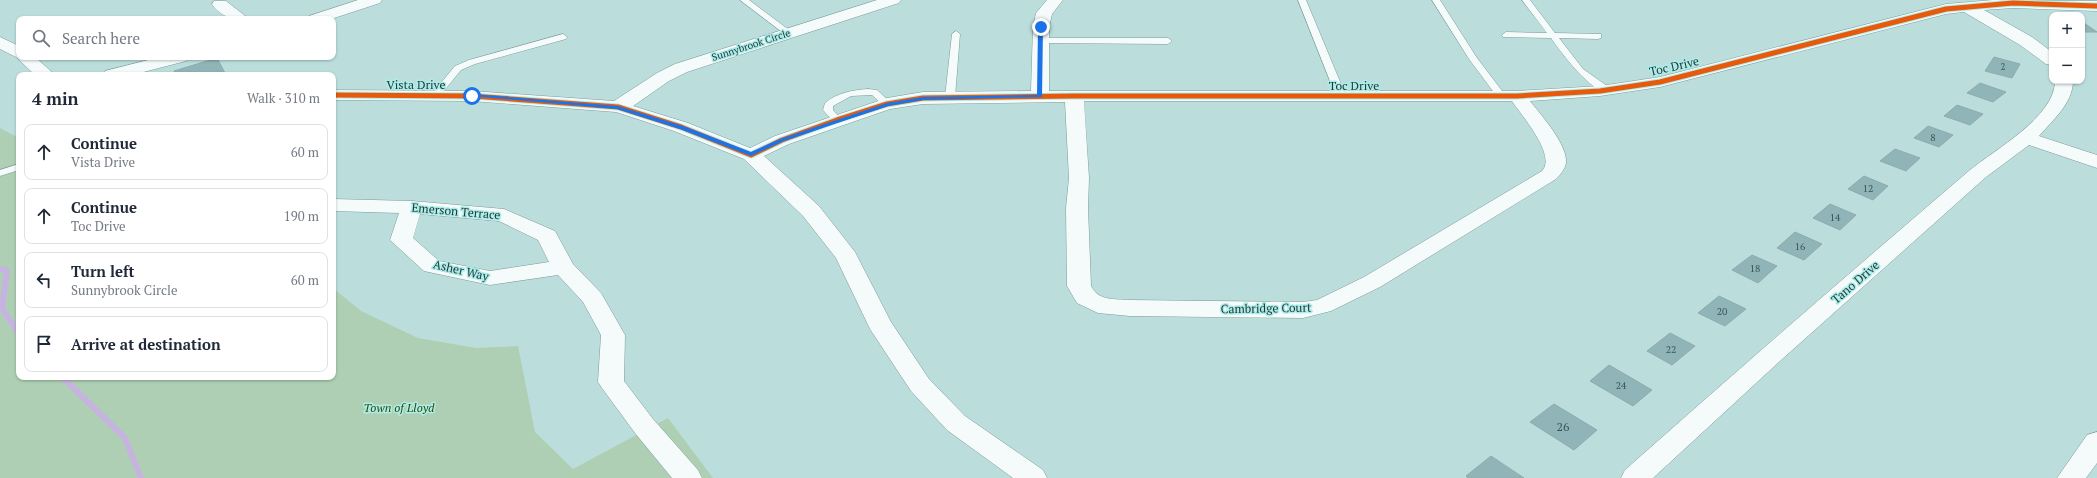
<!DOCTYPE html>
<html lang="en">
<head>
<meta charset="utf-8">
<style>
	body { margin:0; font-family:"PT Serif",serif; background:#f6f6f7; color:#1f2937 }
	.controls { position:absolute; right:12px; top:12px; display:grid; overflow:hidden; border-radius:8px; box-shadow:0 1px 3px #0004 }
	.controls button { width:36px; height:36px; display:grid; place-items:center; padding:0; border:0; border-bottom:1px solid #e0e1e3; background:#fff; color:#1f2937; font:20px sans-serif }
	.stop { position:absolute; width:12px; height:12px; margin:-9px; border:3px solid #1a73e8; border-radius:50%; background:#fff }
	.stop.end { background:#1a73e8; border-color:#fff; box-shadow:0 1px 4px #0008 }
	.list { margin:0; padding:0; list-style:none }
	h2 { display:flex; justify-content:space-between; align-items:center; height:52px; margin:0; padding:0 16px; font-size:17px }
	h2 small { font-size:13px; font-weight:400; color:#747a83 }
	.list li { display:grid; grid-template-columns:26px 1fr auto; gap:12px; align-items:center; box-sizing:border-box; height:56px; margin:0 8px 8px; padding:0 8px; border:1px solid #e0e1e3; border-radius:8px }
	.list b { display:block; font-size:15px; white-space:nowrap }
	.list p { margin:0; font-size:13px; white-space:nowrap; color:#747a83 }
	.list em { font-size:13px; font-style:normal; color:#747a83 }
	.icon { flex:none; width:22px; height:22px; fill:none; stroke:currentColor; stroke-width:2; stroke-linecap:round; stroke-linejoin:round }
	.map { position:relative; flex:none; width:2097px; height:478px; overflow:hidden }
	.search { position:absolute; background:#fff; box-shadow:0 1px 3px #0004; left:16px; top:16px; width:320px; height:44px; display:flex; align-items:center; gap:10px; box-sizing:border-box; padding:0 14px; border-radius:8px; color:#747a83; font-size:15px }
	.panel { position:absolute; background:#fff; box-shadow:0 1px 3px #0004; left:16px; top:72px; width:320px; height:308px; border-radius:8px }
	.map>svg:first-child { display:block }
	.green { fill:#aecfb3 }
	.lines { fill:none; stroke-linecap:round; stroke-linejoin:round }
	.stream { stroke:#c6b3e0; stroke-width:6 }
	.building { fill:#90b5b8; stroke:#90aaac }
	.lane-casing { stroke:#7e9a98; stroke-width:1 }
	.street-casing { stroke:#7e9a98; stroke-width:1 }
	.lane { fill:#f5fafa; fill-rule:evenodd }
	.street { fill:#f5fafa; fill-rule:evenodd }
	.cycleway-casing { stroke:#adece9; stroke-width:7 }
	.cycleway { stroke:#e8590c; stroke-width:5 }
	.route { fill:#1a73e8 }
	.labels { text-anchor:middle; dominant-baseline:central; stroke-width:3; stroke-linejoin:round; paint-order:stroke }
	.far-number-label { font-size:9px; fill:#3a5656 }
	.far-street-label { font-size:10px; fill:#1d3736; stroke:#adece9 }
	.number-label { font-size:10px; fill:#3a5656 }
	.street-label { font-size:12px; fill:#1d3736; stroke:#adece9 }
	.park-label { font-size:12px; font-style:italic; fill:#284c02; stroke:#adece9 }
	.near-number-label { font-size:12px; fill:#3a5656 }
</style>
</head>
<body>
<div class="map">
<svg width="2097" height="478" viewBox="0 0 2097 478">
	<rect width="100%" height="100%" fill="#bbdedc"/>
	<path class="green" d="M 0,128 L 19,138 L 19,377 L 333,377 L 333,288 L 361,311 L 418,338 L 476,348 L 518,346 L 535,432 L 573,469 L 668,418 L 713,478 L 0,478 Z"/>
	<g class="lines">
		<path class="stream" d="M 0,269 L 7,271 L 2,309 L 19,333
			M 62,377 L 125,438 L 141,478"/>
	</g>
	<path class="building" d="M 2082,23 L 2084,23 L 2097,32 L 2082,32 Z
		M 1994,57 L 2020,64 L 2012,78 L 1985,71 Z
		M 217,58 L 226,75 L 176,75 L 174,71 Z
		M 1980,83 L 2006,92 L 1993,102 L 1967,93 Z
		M 1957,105 L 1983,114 L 1970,125 L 1944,116 Z
		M 1928,126 L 1953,135 L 1939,147 L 1914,138 Z
		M 1895,149 L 1920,158 L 1906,171 L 1880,161 Z
		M 1864,176 L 1888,186 L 1873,200 L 1848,189 Z
		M 1830,204 L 1856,215 L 1840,230 L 1813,218 Z
		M 1795,232 L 1822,244 L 1804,260 L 1777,248 Z
		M 1752,255 L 1777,266 L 1758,283 L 1732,270 Z
		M 1719,296 L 1746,309 L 1725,326 L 1698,313 Z
		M 1670,333 L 1695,346 L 1672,365 L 1647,351 Z
		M 1609,365 L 1652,390 L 1633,406 L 1590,381 Z
		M 1554,404 L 1597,430 L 1574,450 L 1530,422 Z
		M 1491,456 L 1524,478 L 1468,478 L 1466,476 Z"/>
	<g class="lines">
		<g class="lane-casing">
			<path id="lane" d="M 740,0 L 749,0 L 793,33 L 792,35 L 786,35 Z
				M 1298,0 L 1306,0 L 1346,96 L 1344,98 L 1341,99 L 1336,96 Z
				M 1432,0 L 1440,0 L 1477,58 L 1506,96 L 1504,98 L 1498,98 L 1469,59 Z
				M 1522,0 L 1530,0 L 1555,33 L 1601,34 L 1601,38 L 1598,39 L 1559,38 L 1583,69 L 1610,88 L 1610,92 C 1593,96 1560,51 1551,38 L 1503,37 L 1502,35 L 1506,32 L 1547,33 Z
				M 956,31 L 960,34 L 955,97 L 950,100 L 945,97 L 952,34 Z
				M 563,34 L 567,37 L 566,39 L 475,64 L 461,70 L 439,97 L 433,97 L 431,95 L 455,66 L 469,60 Z
				M 1040,38 L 1168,38 L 1172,41 L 1168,44 L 1037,43 L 1037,39 Z
				M 868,89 L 877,90 L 890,102 L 890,106 L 884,106 L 872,95 L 851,96 L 833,106 L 833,110 L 842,120 L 837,123 L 834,122 L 823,110 L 825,103 C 837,93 852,90 868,89 Z
				M 19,164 L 19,170 L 0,176 L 0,170 Z"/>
		</g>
		<g class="street-casing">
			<path id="street" d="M 358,0 L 382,0 L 380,3 L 331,19 L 307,19 L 309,16 Z
				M 877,0 L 901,0 L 899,3 L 687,72 L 669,81 L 633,106 L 688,123 L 750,148 L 775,136 L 887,98 L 923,92 L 1031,91 L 1033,27 L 1036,13 L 1047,0 L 1063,0 L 1052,14 L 1049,27 L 1049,91 L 1517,91 L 1600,86 L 1660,77 L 1946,4 L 1993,0 L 2097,1 L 2097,11 L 2013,8 L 1984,10 L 2032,37 L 2052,52 L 2052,65 L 2046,64 L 2020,45 L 1964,12 L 1946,14 L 1660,87 L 1600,96 L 1530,101 C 1541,115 1568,145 1566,163 C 1565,169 1560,175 1556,179 L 1380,287 L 1331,311 L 1303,318 L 1130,316 L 1098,313 L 1077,303 L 1067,286 L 1066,208 L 1069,178 L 1065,102 L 923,104 L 890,109 L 789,144 L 764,156 L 819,206 L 855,252 L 891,322 L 929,379 L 965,416 L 1043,470 L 1047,478 L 1013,478 L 947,430 L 911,391 L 870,329 L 836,258 L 803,216 L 744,159 L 674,131 L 616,112 L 472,101 L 333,100 L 333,90 L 472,91 L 614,101 L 657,73 L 675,64 ZM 1084,101 L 1512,101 C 1521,115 1557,155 1542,171 L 1364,277 L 1317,300 L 1303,302 L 1130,300 C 1115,299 1098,301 1091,286 L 1088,208 L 1089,178 Z
				M 214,1 L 226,1 L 249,19 C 234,19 221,18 212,4 Z
				M 0,37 L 19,46 L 19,57 L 35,57 L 55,75 L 35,75 L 16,57 L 0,49 Z
				M 160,57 L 189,57 L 186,61 L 132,75 L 102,75 L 105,71 Z
				M 2055,81 L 2073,81 C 2073,103 2053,120 2039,136 L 2097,155 L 2097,168 L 2029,145 L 1986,177 L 1780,361 L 1653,478 L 1621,478 L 1625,470 C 1739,369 1854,269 1970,170 C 1994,150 2055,117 2055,81 Z
				M 333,199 L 412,201 L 504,209 L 555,231 L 573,264 L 601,293 L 625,335 L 624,381 L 653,419 L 698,470 L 702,478 L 672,478 L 635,433 L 602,388 L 598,382 L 601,335 L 583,302 L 558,275 L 490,285 L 424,271 L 390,240 L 399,213 L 333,211 ZM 420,214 L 499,221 L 538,240 L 549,262 L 490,271 L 439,261 L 413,238 Z
				M 2097,432 L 2097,463 L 2086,478 L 2057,478 L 2087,435 Z"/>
		</g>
		<use href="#lane" class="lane"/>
		<use href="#street" class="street"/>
		<g class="cycleway-casing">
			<path id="cycleway" d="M 333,95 L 472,96 L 618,107 L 681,127 L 751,155 L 782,140 L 837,120 L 887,104 L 923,98 L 1074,96 L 1517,96 L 1600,91 L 1660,82 L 1946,9 L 2013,3 L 2097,6"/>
		</g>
		<use href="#cycleway" class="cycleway"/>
	</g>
	<path class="route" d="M 1041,25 L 1043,27 L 1042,97 L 923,100 L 888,106 L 784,141 L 751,156 L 680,129 L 617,109 L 470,96 L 472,94 L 618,106 L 683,126 L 751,152 L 780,139 L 887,103 L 923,97 L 1037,95 L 1038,27 Z"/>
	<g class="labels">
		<g class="far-number-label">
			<text x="2003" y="67">2</text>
		</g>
		<g class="far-street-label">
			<text transform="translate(751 45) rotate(-18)">Sunnybrook Circle</text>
		</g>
		<g class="number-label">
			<text x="1933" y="137">8</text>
			<text x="1868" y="188">12</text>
			<text x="1835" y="217">14</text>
			<text x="1800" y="246">16</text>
			<text x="1755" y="268">18</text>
			<text x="1722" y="311">20</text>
			<text x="1671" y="349">22</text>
			<text x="1621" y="385">24</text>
		</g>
		<g class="street-label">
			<text transform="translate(1674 66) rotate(-13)">Toc Drive</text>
			<text x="416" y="84">Vista Drive</text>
			<text x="1354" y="85">Toc Drive</text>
			<text transform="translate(456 211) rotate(5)">Emerson Terrace</text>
			<text transform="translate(461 270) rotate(13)">Asher Way</text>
			<text transform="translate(1855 282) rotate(-41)">Tano Drive</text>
			<text transform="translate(1266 308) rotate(-1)">Cambridge Court</text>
		</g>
		<g class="park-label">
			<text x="399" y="407">Town of Lloyd</text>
		</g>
		<g class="near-number-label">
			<text x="1563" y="426">26</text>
		</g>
	</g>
</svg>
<div class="controls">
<button>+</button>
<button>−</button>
</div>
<div class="stop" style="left:472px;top:96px"></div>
<div class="stop end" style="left:1041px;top:27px"></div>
<div class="search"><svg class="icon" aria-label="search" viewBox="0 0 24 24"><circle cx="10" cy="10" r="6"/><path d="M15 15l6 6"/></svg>Search here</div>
<section class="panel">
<h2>4 min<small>Walk · 310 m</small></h2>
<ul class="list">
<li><svg class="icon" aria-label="ahead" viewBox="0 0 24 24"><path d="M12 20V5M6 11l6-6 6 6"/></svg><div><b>Continue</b><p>Vista Drive</p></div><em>60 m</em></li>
<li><svg class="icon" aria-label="ahead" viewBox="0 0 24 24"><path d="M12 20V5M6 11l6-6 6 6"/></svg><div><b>Continue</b><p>Toc Drive</p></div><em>190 m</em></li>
<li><svg class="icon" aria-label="left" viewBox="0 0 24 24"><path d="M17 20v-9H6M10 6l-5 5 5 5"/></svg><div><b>Turn left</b><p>Sunnybrook Circle</p></div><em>60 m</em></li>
<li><svg class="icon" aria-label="arrive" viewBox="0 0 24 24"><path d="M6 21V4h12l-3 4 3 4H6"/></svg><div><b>Arrive at destination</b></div></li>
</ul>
</section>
</div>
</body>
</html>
